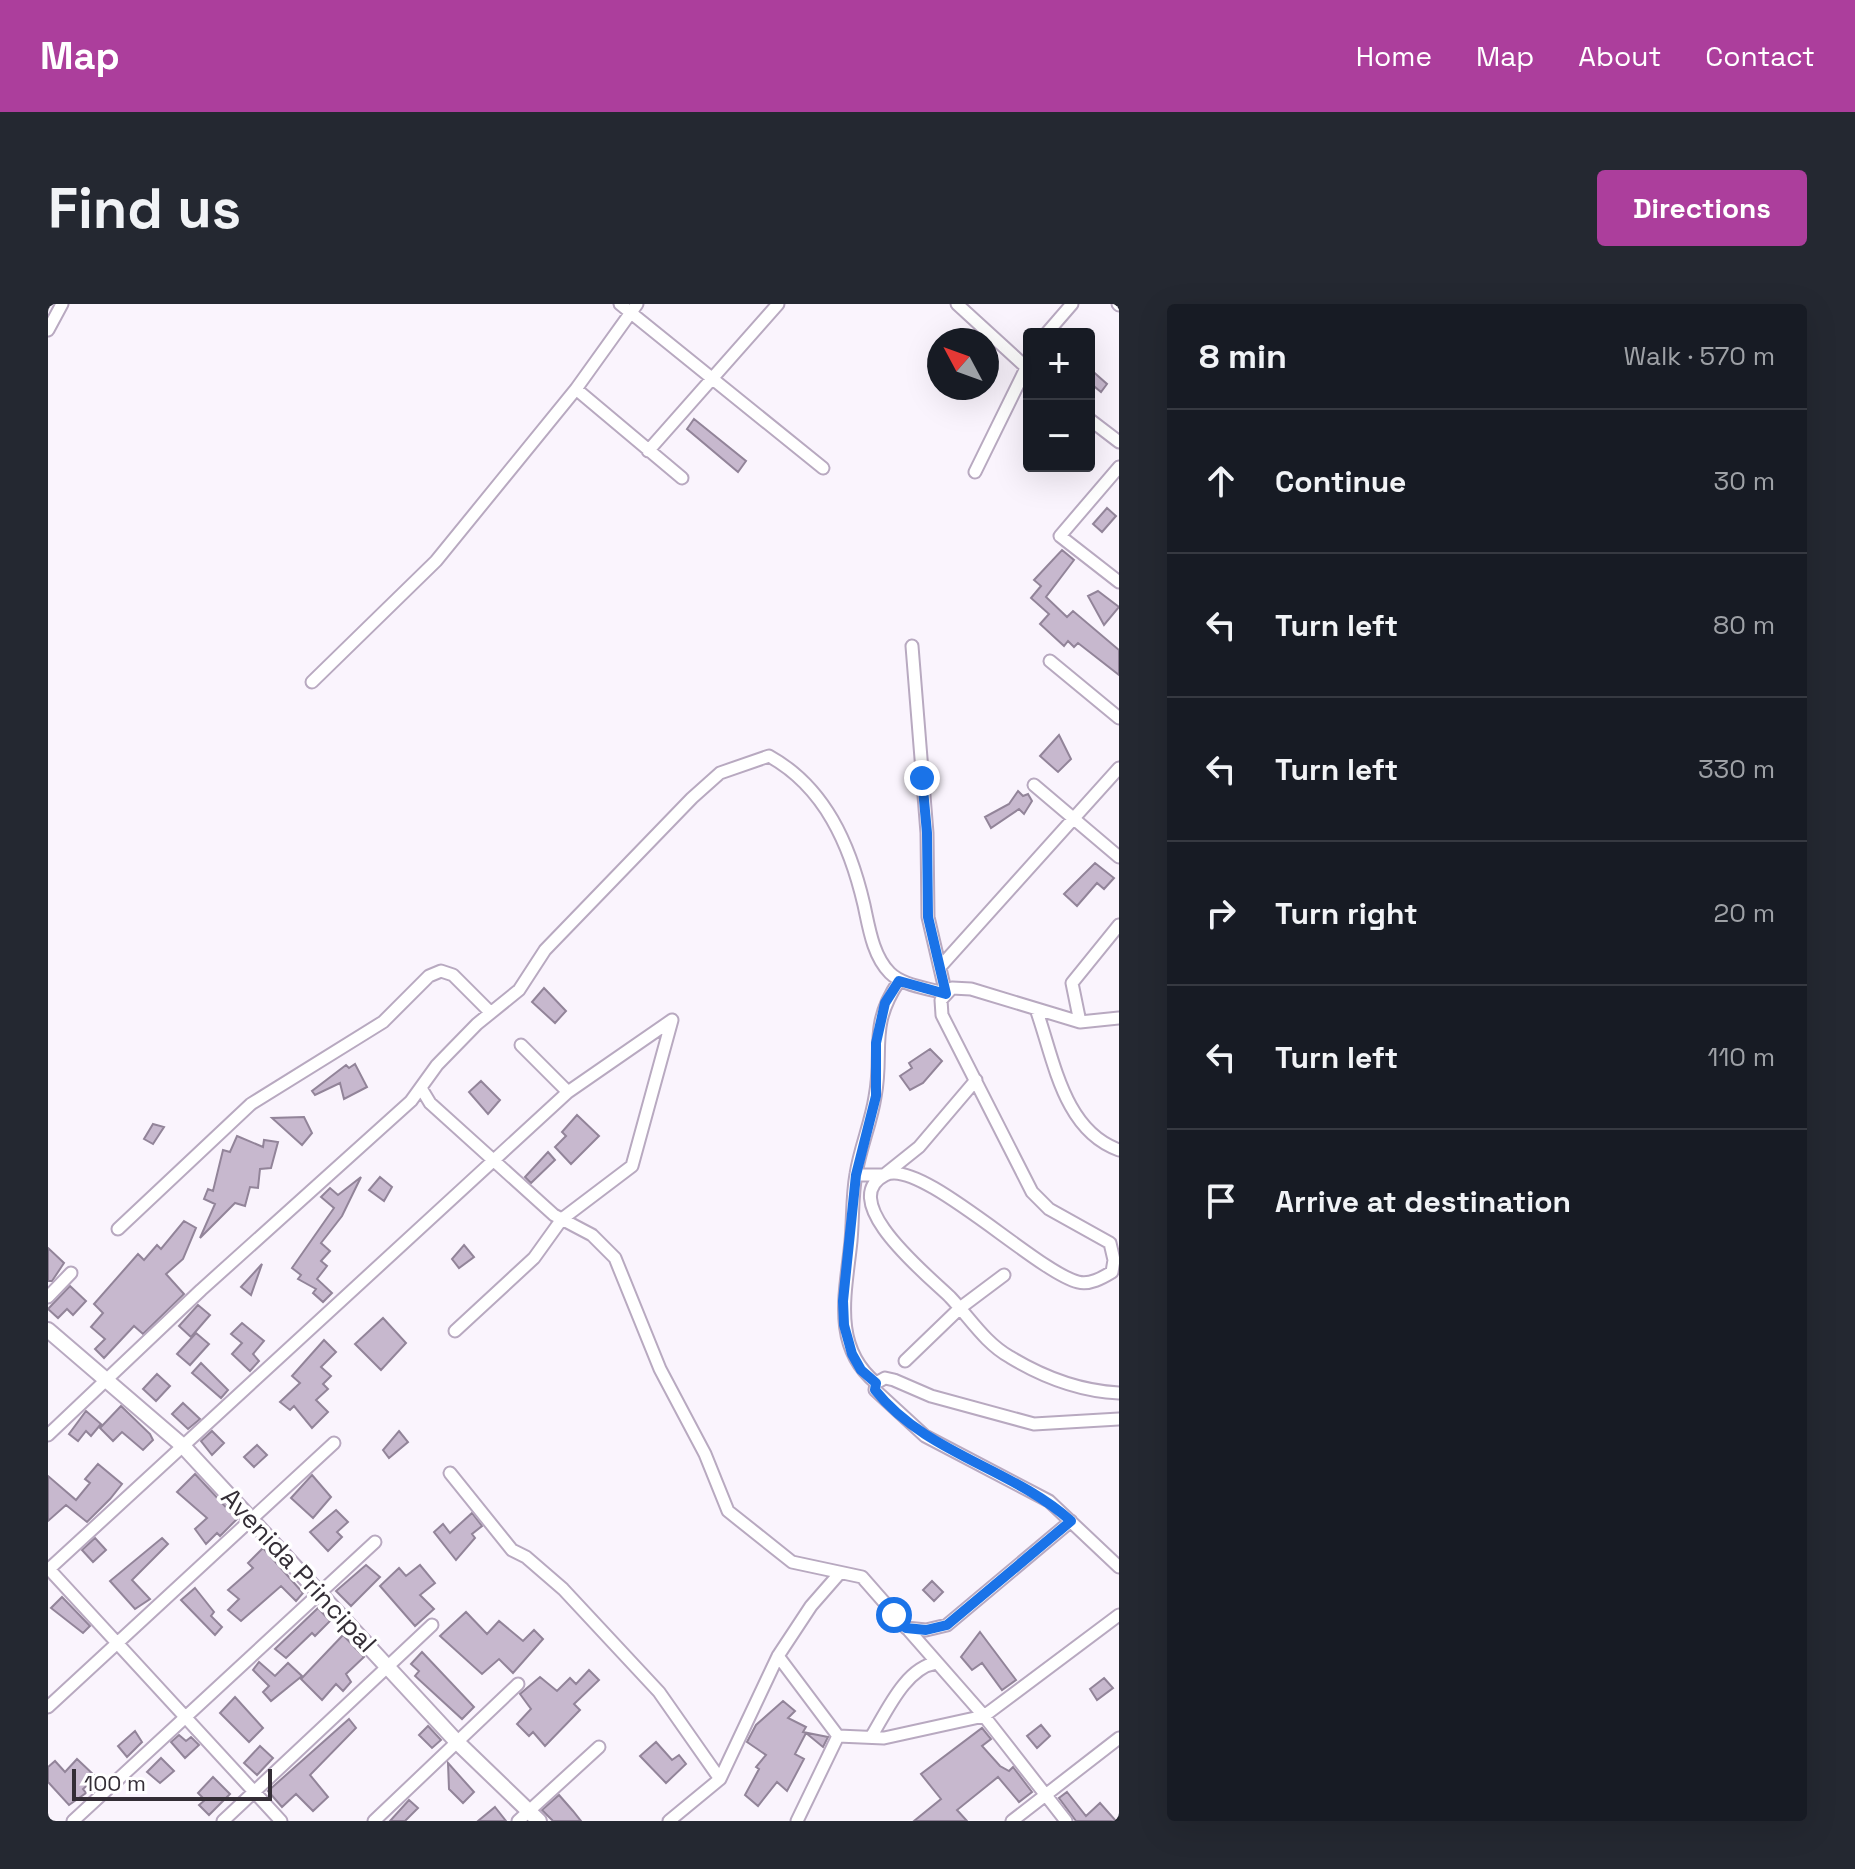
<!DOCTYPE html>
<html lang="en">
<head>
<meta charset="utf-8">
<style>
	body { margin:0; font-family:"Space Grotesk",sans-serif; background:#242831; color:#f1f3f6 }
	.controls { position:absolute; right:24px; top:24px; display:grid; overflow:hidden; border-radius:8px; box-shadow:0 8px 32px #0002 }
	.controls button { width:72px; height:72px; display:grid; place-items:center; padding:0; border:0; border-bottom:2px solid #363941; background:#171b24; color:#f1f3f6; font:40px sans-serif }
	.compass { position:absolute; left:879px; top:24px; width:72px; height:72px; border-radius:50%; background:#171b24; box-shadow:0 8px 32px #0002; rotate:311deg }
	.scale { position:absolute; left:24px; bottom:20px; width:200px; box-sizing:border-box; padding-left:8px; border:4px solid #342e36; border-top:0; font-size:22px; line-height:28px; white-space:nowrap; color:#342e36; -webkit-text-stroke:6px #fff; paint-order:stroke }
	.stop { position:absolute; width:24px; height:24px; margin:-18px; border:6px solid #1a73e8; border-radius:50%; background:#fff }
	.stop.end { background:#1a73e8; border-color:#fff; box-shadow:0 2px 8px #0008 }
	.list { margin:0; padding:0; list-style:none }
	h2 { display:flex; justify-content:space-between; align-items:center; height:104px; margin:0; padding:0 32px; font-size:34px }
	h2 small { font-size:26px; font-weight:400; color:#9ea1a6 }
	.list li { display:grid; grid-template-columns:52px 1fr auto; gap:24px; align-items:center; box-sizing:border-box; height:144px; padding:0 32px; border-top:2px solid #363941 }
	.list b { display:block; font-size:30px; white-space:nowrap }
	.list em { font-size:26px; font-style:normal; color:#9ea1a6 }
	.icon { flex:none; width:44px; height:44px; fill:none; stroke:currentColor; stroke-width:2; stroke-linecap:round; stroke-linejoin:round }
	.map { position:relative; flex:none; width:1071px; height:1517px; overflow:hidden; border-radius:8px }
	header { display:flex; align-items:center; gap:48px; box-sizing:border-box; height:112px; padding:0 40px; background:#ac3e9c; color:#fff }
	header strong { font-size:38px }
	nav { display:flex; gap:44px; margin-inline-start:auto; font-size:28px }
	.intro { display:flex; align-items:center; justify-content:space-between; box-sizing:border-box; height:192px; padding:0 48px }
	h1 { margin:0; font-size:56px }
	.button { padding:20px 36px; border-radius:8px; background:#ac3e9c; color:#fff; font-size:28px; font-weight:700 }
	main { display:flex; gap:48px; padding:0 48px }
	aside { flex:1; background:#171b24; border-radius:8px; box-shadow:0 8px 32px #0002 }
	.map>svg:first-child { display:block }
	.building { fill:#c7b8ce; stroke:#928499; stroke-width:2 }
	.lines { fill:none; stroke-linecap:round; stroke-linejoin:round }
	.minor-casing { stroke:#b8a9c0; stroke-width:15 }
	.tertiary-casing { stroke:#b8a9c0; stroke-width:18 }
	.minor { stroke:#fff; stroke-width:11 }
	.tertiary { stroke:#fff; stroke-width:14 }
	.route { stroke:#1a73e8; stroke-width:10 }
	.labels { text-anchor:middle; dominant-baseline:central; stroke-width:7; stroke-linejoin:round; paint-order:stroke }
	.street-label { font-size:26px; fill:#342e36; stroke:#fff }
</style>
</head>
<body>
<header>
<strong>Map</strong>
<nav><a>Home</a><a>Map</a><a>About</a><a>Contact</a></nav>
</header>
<div class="intro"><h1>Find us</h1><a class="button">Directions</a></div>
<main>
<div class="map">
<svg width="1071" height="1517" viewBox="0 0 1071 1517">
	<rect width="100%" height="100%" fill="#faf4fd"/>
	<path class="building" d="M 1041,64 L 1059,80 L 1053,88 L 1041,78 Z
		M 646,115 L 698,157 L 690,168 L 639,125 Z
		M 1059,204 L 1068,212 L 1054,228 L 1045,220 Z
		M 1014,246 L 1026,256 L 998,293 L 1019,313 L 1025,307 L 1071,346 L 1071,371 L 1030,339 L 1026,343 L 1020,337 L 1016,342 L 992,320 L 1001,310 L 983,294 L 993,282 L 986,276 Z
		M 1050,287 L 1071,303 L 1056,321 L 1040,292 Z
		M 1011,431 L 1023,455 L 1010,468 L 992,452 Z
		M 970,487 L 975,492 L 980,490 L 984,497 L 976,510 L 971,505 L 943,524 L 937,513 L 961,500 Z
		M 1047,559 L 1066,574 L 1056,585 L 1049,579 L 1029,602 L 1016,590 Z
		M 496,684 L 518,707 L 507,719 L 484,698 Z
		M 882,745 L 894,757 L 875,779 L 862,786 L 852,772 L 864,764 L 861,759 Z
		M 307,760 L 319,783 L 296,795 L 292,779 L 267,791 L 264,787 L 298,761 L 301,764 Z
		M 433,777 L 452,796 L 440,810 L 421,788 Z
		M 529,811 L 551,832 L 523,860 L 507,843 L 518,832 L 514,828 Z
		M 256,813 L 264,829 L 254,841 L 224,814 Z
		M 105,820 L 116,823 L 105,840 L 96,835 Z
		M 189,832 L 215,843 L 216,836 L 230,838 L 223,864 L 212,865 L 210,884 L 202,883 L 197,902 L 187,899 L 152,934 L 167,900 L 156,895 L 160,885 L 165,887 L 175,846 L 182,848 Z
		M 500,848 L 507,856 L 483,879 L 477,873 Z
		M 313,873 L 294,912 L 273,939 L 282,947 L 273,957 L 279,962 L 269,975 L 284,989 L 275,998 L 265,989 L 268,985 L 250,975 L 253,971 L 244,964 L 286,904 L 273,893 L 282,884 L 290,891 Z
		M 332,873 L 344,883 L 336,897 L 321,886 Z
		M 136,917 L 148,924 L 135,955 L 118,970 L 136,990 L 95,1030 L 86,1022 L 56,1054 L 47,1045 L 57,1035 L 43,1023 L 55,1009 L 46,1000 L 90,950 L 96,956 L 109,941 L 113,945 Z
		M 416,941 L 426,953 L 411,964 L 404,955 Z
		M 0,944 L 16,959 L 4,977 L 0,977 Z
		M 214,960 L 203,991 L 193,983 Z
		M 22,982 L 38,997 L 25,1011 L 19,1005 L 10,1014 L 0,1005 Z
		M 150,1001 L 162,1011 L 143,1033 L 131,1022 Z
		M 335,1014 L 358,1039 L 333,1066 L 307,1040 Z
		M 194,1019 L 216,1037 L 205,1050 L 211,1057 L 202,1067 L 184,1050 L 194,1039 L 183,1030 Z
		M 148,1029 L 161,1040 L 142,1061 L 129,1050 Z
		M 276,1036 L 288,1048 L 273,1063 L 283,1072 L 275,1080 L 280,1085 L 268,1096 L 280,1108 L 264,1124 L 246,1102 L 242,1106 L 232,1098 L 252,1079 L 244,1072 Z
		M 153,1059 L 180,1086 L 173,1094 L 144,1069 Z
		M 109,1070 L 122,1082 L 108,1097 L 95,1085 Z
		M 135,1099 L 152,1115 L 140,1125 L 124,1110 Z
		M 73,1102 L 102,1130 L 105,1136 L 95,1146 L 74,1128 L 65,1137 L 52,1124 Z
		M 38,1107 L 53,1120 L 43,1132 L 38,1127 L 30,1137 L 21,1130 Z
		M 164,1127 L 176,1139 L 164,1151 L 153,1137 Z
		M 351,1127 L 360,1138 L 341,1154 L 335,1146 Z
		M 209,1141 L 219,1151 L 206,1163 L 196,1153 Z
		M 50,1160 L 74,1180 L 62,1195 L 39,1218 L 18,1201 L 0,1217 L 0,1172 L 28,1196 L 42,1179 L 37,1175 Z
		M 147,1170 L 189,1215 L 172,1232 L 169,1229 L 158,1240 L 147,1225 L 159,1214 L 129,1188 Z
		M 264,1171 L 283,1193 L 265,1214 L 243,1194 Z
		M 288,1206 L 300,1218 L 289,1228 L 294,1233 L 280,1247 L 262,1228 Z
		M 424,1209 L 434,1222 L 424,1230 L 427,1234 L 408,1256 L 386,1228 L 395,1220 L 402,1229 Z
		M 47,1234 L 58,1246 L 45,1258 L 34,1246 Z
		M 114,1234 L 120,1240 L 84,1276 L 102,1295 L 87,1305 L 62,1277 Z
		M 215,1244 L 255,1289 L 248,1297 L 233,1282 L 193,1317 L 180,1306 L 191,1295 L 180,1286 L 205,1264 L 200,1259 Z
		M 318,1261 L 332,1273 L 303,1302 L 288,1287 Z
		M 372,1261 L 387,1279 L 372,1291 L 386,1305 L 367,1322 L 332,1282 L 351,1264 L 358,1272 Z
		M 884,1277 L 895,1288 L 886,1297 L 875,1286 Z
		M 147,1284 L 166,1308 L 163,1312 L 174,1323 L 167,1331 L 133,1296 Z
		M 14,1293 L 42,1322 L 35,1329 L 3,1304 Z
		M 270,1304 L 282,1317 L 267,1332 L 264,1329 L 238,1354 L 227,1345 Z
		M 418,1308 L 439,1330 L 451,1317 L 475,1337 L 486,1326 L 495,1335 L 465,1369 L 451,1355 L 434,1370 L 392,1332 Z
		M 932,1328 L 968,1376 L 954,1386 L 934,1359 L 924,1366 L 913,1353 Z
		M 295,1331 L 316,1353 L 298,1370 L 303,1378 L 295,1387 L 288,1380 L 274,1396 L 253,1375 Z
		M 374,1348 L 426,1403 L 414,1415 L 367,1372 L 371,1367 L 363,1360 Z
		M 211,1358 L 227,1372 L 240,1359 L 254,1372 L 223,1397 L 215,1388 L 221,1382 L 205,1366 Z
		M 541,1366 L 551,1376 L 526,1400 L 532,1406 L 497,1442 L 485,1428 L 481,1432 L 469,1420 L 483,1405 L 472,1390 L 492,1373 L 509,1387 L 522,1374 L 528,1380 Z
		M 1056,1374 L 1065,1384 L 1049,1396 L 1042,1385 Z
		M 187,1393 L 215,1424 L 201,1438 L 172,1409 Z
		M 735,1397 L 747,1407 L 740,1414 L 758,1423 L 755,1428 L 780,1433 L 775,1443 L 758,1429 L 747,1450 L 756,1455 L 739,1487 L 729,1478 L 710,1502 L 697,1491 L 711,1465 L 708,1463 L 718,1451 L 699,1438 L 708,1421 Z
		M 301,1415 L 308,1424 L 262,1471 L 280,1493 L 265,1507 L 248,1490 L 234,1503 L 220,1487 Z
		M 993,1421 L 1002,1432 L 989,1444 L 979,1432 Z
		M 380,1422 L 393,1436 L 384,1444 L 371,1431 Z
		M 934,1424 L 943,1435 L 934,1442 L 952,1462 L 961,1467 L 965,1463 L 984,1488 L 971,1498 L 950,1473 L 909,1506 L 919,1517 L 866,1517 L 893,1495 L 873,1470 Z
		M 87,1427 L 94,1438 L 79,1453 L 70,1442 Z
		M 131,1431 L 138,1437 L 143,1433 L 151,1441 L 137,1454 L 123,1438 Z
		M 608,1438 L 624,1456 L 631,1451 L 638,1460 L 618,1479 L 592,1452 Z
		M 212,1442 L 225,1454 L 209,1471 L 196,1459 Z
		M 113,1454 L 126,1467 L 112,1479 L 99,1468 Z
		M 29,1455 L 48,1473 L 35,1485 L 38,1489 L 21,1501 L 0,1478 L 0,1463 L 7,1457 L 17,1468 Z
		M 400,1459 L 426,1488 L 415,1499 L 401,1485 Z
		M 165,1473 L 182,1490 L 161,1511 L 151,1501 L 157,1496 L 150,1489 Z
		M 1019,1488 L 1038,1512 L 1052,1499 L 1068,1517 L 1028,1517 L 1011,1494 Z
		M 511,1491 L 525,1507 L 533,1517 L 505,1517 L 494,1506 Z
		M 361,1496 L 370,1504 L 357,1517 L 342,1517 Z
		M 447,1503 L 458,1517 L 430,1517 Z"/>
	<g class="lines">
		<g class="minor-casing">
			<path id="minor" d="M 572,0 L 775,164
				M 909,0 L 979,64
				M 1070,0 L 1071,1
				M 0,26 L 14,0
				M 998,30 L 1024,0
				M 528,85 L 634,174
				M 1041,115 L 1071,138
				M 600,147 L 730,0
				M 1071,163 L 1012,232 L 1071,278
				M 927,168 L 981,58
				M 864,342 L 879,529 L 880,613 L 898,690
				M 1002,357 L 1071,414
				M 264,378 L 388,257 L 528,85 L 589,0
				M 986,481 L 1071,553
				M 892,663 L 1071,464
				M 988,705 C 1006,755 1015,826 1071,846
				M 1071,714 L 1032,718 L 923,685 L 904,684 L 893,696 L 894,711 L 984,888 L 1001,905 L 1062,939 L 1066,956 L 1064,968 C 1054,974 1042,981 1030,978 C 989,968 872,853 837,871 C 786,897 884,975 902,993 C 922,1014 937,1039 962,1053 C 995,1073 1032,1087 1071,1089
				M 1032,718 L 1024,679 L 1071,621
				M 473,741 L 520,788
				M 373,784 L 382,799 L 506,911 L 544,931 L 567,954 L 612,1065 L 657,1150 L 680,1207 L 744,1258 L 814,1273 L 936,1412 L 1018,1517
				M 808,871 L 836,871 L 871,843 L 928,776
				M 70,925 L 203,800 L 335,718 L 381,672 L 393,667 L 405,671 L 442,708
				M 0,993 L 23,969
				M 407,1027 L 486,954 L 514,915 L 584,862 L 624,716
				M 857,1057 L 912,1004 L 956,971
				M 828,1079 C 783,1042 798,988 803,937 C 805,915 804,892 808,870 C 812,844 823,819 827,793 C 836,746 820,723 851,677
				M 1071,1115 L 986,1120 L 883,1092 L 846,1076 L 837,1074 L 828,1079 L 827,1086 L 877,1132 L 1001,1197 L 1071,1263
				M 0,1131 L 153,986 L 363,797 L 389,761 L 429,720 L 471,686 L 497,646 L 644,494 L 672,469 L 721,452 C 777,483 802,541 816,601 C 821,624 825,652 842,669 C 855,682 881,684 898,690
				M 402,1169 L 464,1246 L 478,1253 L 515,1285 L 611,1388 L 672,1475
				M 0,1264 L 233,1517
				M 0,1266 L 520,788 L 624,716
				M 858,1324 L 878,1326 L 899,1321 L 1023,1217
				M 730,1352 L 790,1432
				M 0,1403 L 286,1139
				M 823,1433 C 838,1409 857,1364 888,1359
				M 25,1517 L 327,1238
				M 175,1517 L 384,1321
				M 326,1517 L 470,1380
				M 470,1517 L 551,1443
				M 621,1517 L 672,1475 L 730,1352 L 763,1302 L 791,1270
				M 749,1517 L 790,1432 L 836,1434 L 936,1412 L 1071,1311
				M 964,1517 L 1071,1434"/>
		</g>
		<g class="tertiary-casing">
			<path id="tertiary" d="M 0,1026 L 135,1142 L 409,1438 L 491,1517"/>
		</g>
		<use href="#minor" class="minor"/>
		<use href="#tertiary" class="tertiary"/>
	</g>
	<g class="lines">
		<path class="route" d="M 846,1311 L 858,1324 L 878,1326 L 899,1321 L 1023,1217 C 964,1164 878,1150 827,1086 L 828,1079 L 813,1066 L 804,1050 L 796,1021 L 795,997 L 808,871 L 828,792 L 828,739 L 837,699 L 851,677 L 898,690 L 880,613 L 879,529 L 874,474"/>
	</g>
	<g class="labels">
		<g class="street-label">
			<text transform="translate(251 1266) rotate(47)">Avenida Principal</text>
		</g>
	</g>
</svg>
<div class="controls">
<button>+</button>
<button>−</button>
</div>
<svg class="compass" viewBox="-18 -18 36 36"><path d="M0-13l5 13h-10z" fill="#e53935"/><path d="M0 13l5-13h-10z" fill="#9ea1a6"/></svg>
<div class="scale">100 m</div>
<div class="stop" style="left:846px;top:1311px"></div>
<div class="stop end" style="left:874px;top:474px"></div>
</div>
<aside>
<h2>8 min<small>Walk · 570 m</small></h2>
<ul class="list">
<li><svg class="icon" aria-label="ahead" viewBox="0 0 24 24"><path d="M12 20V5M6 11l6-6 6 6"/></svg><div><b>Continue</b></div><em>30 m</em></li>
<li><svg class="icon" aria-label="left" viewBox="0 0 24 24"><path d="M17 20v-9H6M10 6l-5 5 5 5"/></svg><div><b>Turn left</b></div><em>80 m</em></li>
<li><svg class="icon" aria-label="left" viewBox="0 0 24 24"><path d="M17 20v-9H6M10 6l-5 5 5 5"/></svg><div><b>Turn left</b></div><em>330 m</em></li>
<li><svg class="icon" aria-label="right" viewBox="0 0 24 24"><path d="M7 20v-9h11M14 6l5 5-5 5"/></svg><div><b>Turn right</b></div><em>20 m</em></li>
<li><svg class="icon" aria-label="left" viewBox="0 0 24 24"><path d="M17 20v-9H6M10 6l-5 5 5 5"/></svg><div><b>Turn left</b></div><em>110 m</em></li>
<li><svg class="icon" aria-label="arrive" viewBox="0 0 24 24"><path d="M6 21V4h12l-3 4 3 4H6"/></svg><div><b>Arrive at destination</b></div></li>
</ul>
</aside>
</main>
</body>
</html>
